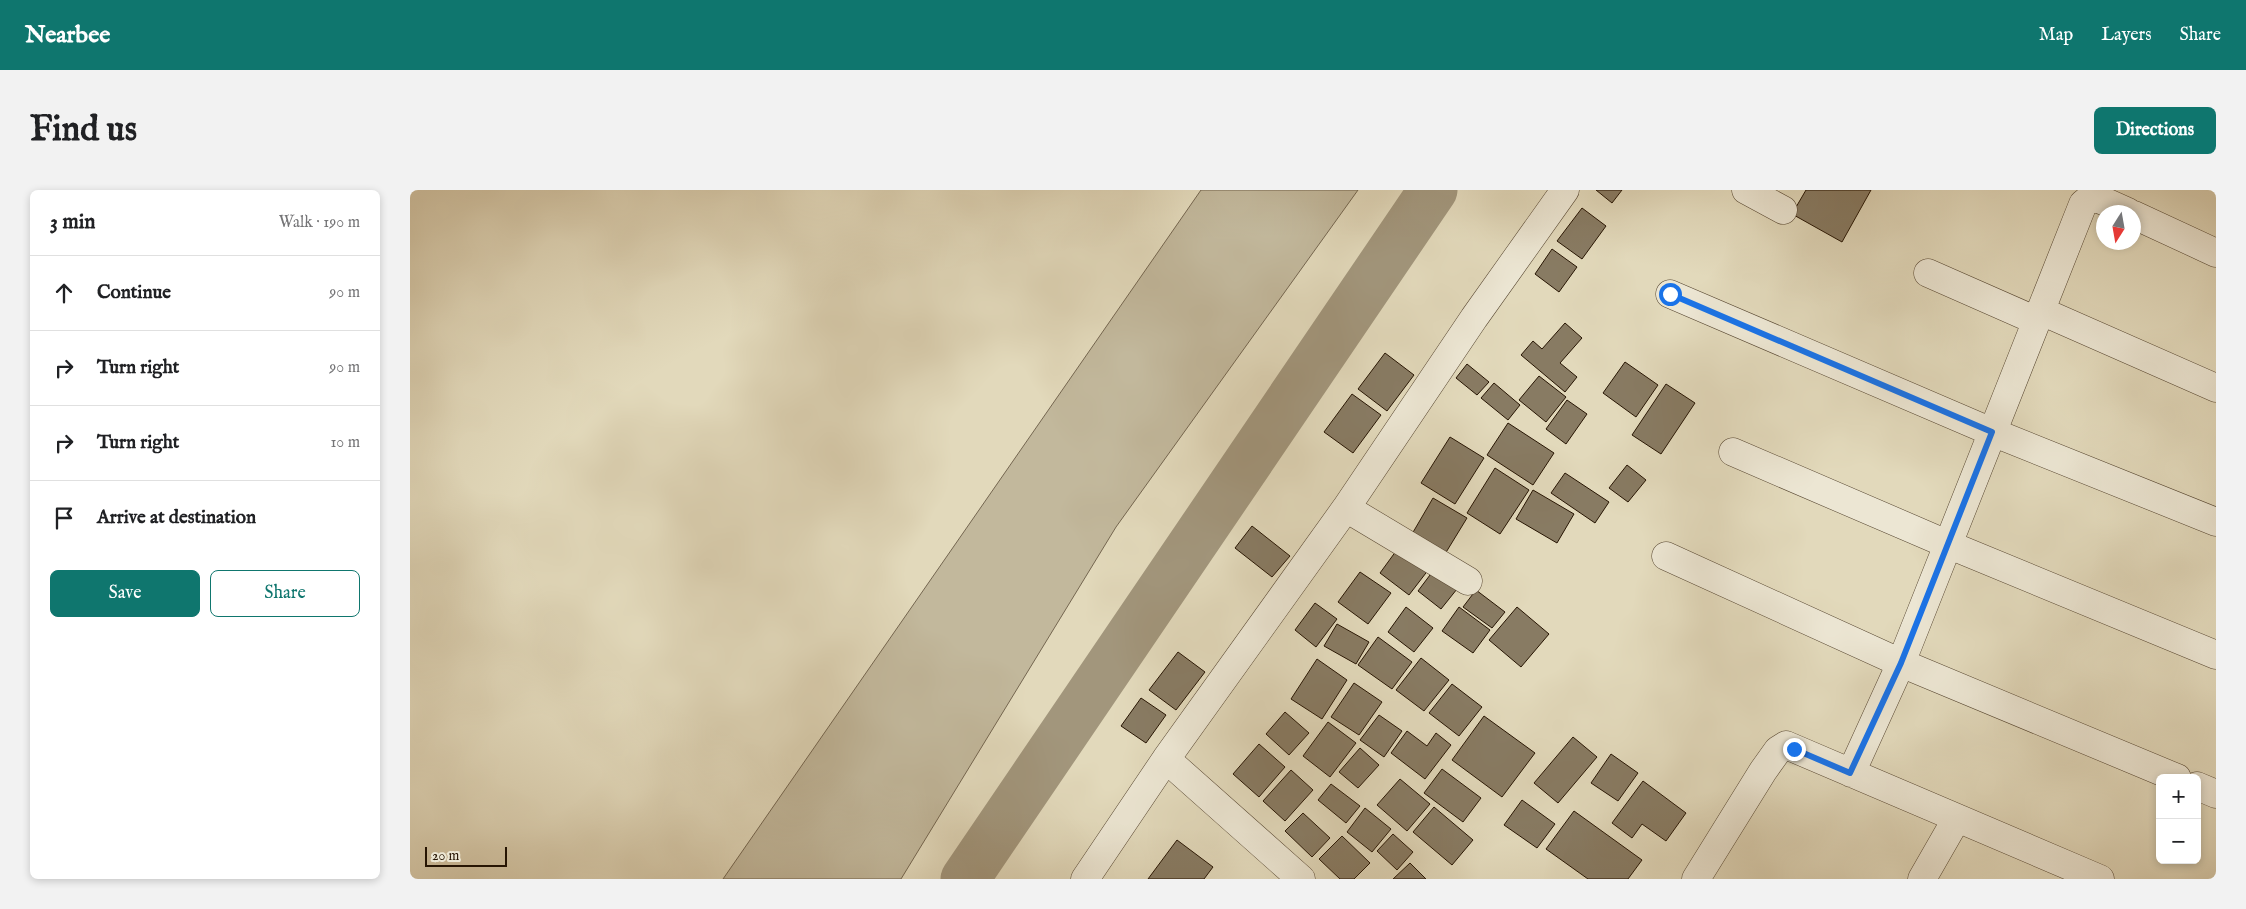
<!DOCTYPE html>
<html lang="en">
<head>
<meta charset="utf-8">
<style>
	body { margin:0; font-family:"IM FELL English",serif; background:#f2f2f2; color:#202124 }
	.controls { position:absolute; right:15px; bottom:15px; display:grid; overflow:hidden; border-radius:8px; box-shadow:0 2px 8px #0003 }
	.controls button { width:45px; height:45px; display:grid; place-items:center; padding:0; border:0; border-bottom:1px solid #e0e0e0; background:#fff; color:#202124; font:25px sans-serif }
	.compass { position:absolute; left:1686px; top:15px; width:45px; height:45px; border-radius:50%; background:#fff; box-shadow:0 2px 8px #0003; rotate:191deg }
	.scale { position:absolute; left:15px; bottom:12px; width:82px; box-sizing:border-box; padding-left:5px; border:2px solid #271503; border-top:0; font-size:14px; line-height:18px; white-space:nowrap; color:#271503; -webkit-text-stroke:4px #ece6d3; paint-order:stroke }
	.stop { position:absolute; width:15px; height:15px; margin:-11px; border:4px solid #1a73e8; border-radius:50%; background:#fff }
	.stop.end { background:#1a73e8; border-color:#fff; box-shadow:0 1px 5px #0008 }
	.list { margin:0; padding:0; list-style:none }
	h2 { display:flex; justify-content:space-between; align-items:center; height:65px; margin:0; padding:0 20px; font-size:21px }
	h2 small { font-size:16px; font-weight:400; color:#757577 }
	.list li { display:grid; grid-template-columns:32px 1fr auto; gap:15px; align-items:center; box-sizing:border-box; height:75px; padding:0 20px; border-top:1px solid #e0e0e0 }
	.list b { display:block; font-size:19px; white-space:nowrap }
	.list em { font-size:16px; font-style:normal; color:#757577 }
	.actions { display:flex; gap:10px; padding:15px 20px }
	.actions a { flex:1; padding:11px 0; border:1px solid #0f766e; border-radius:8px; text-align:center; font-size:18px; color:#0f766e }
	.actions .main { background:#0f766e; color:#fff }
	.icon { flex:none; width:28px; height:28px; fill:none; stroke:currentColor; stroke-width:2; stroke-linecap:round; stroke-linejoin:round }
	.map { position:relative; flex:none; width:1806px; height:689px; overflow:hidden; border-radius:8px }
	header { display:flex; align-items:center; gap:30px; box-sizing:border-box; height:70px; padding:0 25px; background:#0f766e; color:#fff }
	header strong { font-size:24px }
	nav { display:flex; gap:28px; margin-inline-start:auto; font-size:18px }
	.intro { display:flex; align-items:center; justify-content:space-between; box-sizing:border-box; height:120px; padding:0 30px }
	h1 { margin:0; font-size:35px }
	.button { padding:12px 22px; border-radius:8px; background:#0f766e; color:#fff; font-size:18px; font-weight:700 }
	main { display:flex; gap:30px; padding:0 30px }
	aside { flex:1; background:#fff; border-radius:8px; box-shadow:0 2px 8px #0003 }
	.map>svg:first-child { display:block }
	.green { fill:#c2b89c; stroke:#746650 }
	.lines { fill:none; stroke-linecap:round; stroke-linejoin:round }
	.river { stroke:#a2967c; stroke-width:49 }
	.building { fill:#887b63; stroke:#271503 }
	.minor-casing { stroke:#564631; stroke-width:29 }
	.minor { stroke:#ece6d3; stroke-width:28 }
	.route { stroke:#1a73e8; stroke-width:6 }
</style>
</head>
<body>
<header>
<strong>Nearbee</strong>
<nav><a>Map</a><a>Layers</a><a>Share</a></nav>
</header>
<div class="intro"><h1>Find us</h1><a class="button">Directions</a></div>
<main>
<aside>
<h2>3 min<small>Walk · 190 m</small></h2>
<ul class="list">
<li><svg class="icon" aria-label="ahead" viewBox="0 0 24 24"><path d="M12 20V5M6 11l6-6 6 6"/></svg><div><b>Continue</b></div><em>90 m</em></li>
<li><svg class="icon" aria-label="right" viewBox="0 0 24 24"><path d="M7 20v-9h11M14 6l5 5-5 5"/></svg><div><b>Turn right</b></div><em>90 m</em></li>
<li><svg class="icon" aria-label="right" viewBox="0 0 24 24"><path d="M7 20v-9h11M14 6l5 5-5 5"/></svg><div><b>Turn right</b></div><em>10 m</em></li>
<li><svg class="icon" aria-label="arrive" viewBox="0 0 24 24"><path d="M6 21V4h12l-3 4 3 4H6"/></svg><div><b>Arrive at destination</b></div></li>
</ul>
<div class="actions"><a class="main">Save</a><a>Share</a></div>
</aside>
<div class="map">
<svg width="1806" height="689" viewBox="0 0 1806 689">
	<rect width="100%" height="100%" fill="#e2d9bb"/>
	<filter id="stains"><feTurbulence type="fractalNoise" baseFrequency=".004" numOctaves="4"/><feColorMatrix values="0 0 0 0 .2 0 0 0 0 .09 0 0 0 0 .02 0 0 0 .5 -.17"/></filter>
	<radialGradient id="worn" r=".72"><stop offset=".6" stop-color="#630" stop-opacity="0"/><stop offset="1" stop-color="#630" stop-opacity=".3"/></radialGradient>
	<path class="green" d="M 791,0 L 948,0 L 706,337 L 491,689 L 313,689 Z"/>
	<g class="lines">
		<path class="river" d="M 555,689 L 1023,0"/>
	</g>
	<path class="building" d="M 1186,0 L 1212,0 L 1202,13 Z
		M 1396,0 L 1461,0 L 1432,52 L 1382,24 Z
		M 1172,18 L 1196,36 L 1172,69 L 1147,51 Z
		M 1142,59 L 1167,77 L 1149,102 L 1125,84 Z
		M 1155,133 L 1172,148 L 1150,173 L 1167,187 L 1155,202 L 1111,165 L 1123,151 L 1132,159 Z
		M 975,163 L 1004,185 L 977,221 L 948,199 Z
		M 1215,172 L 1248,195 L 1226,227 L 1193,203 Z
		M 1057,174 L 1079,192 L 1067,205 L 1046,188 Z
		M 1129,186 L 1156,207 L 1136,232 L 1109,210 Z
		M 1084,193 L 1110,215 L 1098,230 L 1071,208 Z
		M 1256,194 L 1285,213 L 1251,264 L 1222,245 Z
		M 942,204 L 971,225 L 943,263 L 914,242 Z
		M 1157,210 L 1177,224 L 1156,254 L 1136,239 Z
		M 1098,233 L 1144,263 L 1123,295 L 1077,265 Z
		M 1040,247 L 1074,268 L 1045,314 L 1011,293 Z
		M 1217,275 L 1236,290 L 1218,312 L 1199,298 Z
		M 1085,278 L 1119,300 L 1090,344 L 1057,323 Z
		M 1155,283 L 1199,312 L 1185,333 L 1141,303 Z
		M 1123,300 L 1164,324 L 1147,353 L 1106,329 Z
		M 1023,308 L 1057,328 L 1035,364 L 1002,344 Z
		M 842,336 L 880,366 L 862,387 L 825,358 Z
		M 989,357 L 1019,379 L 999,405 L 970,383 Z
		M 1023,381 L 1047,399 L 1031,419 L 1008,401 Z
		M 950,382 L 981,403 L 958,434 L 928,412 Z
		M 1066,400 L 1095,422 L 1082,438 L 1053,417 Z
		M 905,413 L 927,429 L 906,457 L 885,440 Z
		M 996,417 L 1023,438 L 1004,462 L 978,442 Z
		M 1049,417 L 1080,440 L 1063,463 L 1032,441 Z
		M 1107,417 L 1139,444 L 1111,477 L 1079,450 Z
		M 927,434 L 959,452 L 946,474 L 914,456 Z
		M 968,447 L 1002,472 L 982,499 L 948,475 Z
		M 768,462 L 795,482 L 766,520 L 739,500 Z
		M 1011,468 L 1039,490 L 1014,521 L 986,500 Z
		M 907,469 L 937,490 L 912,529 L 881,509 Z
		M 944,493 L 972,512 L 949,545 L 921,527 Z
		M 1042,494 L 1072,517 L 1049,546 L 1019,523 Z
		M 731,508 L 756,525 L 736,553 L 711,536 Z
		M 875,522 L 899,543 L 879,565 L 856,544 Z
		M 969,525 L 992,541 L 974,567 L 950,550 Z
		M 1074,526 L 1125,563 L 1092,607 L 1042,570 Z
		M 918,532 L 946,553 L 920,587 L 893,566 Z
		M 997,541 L 1017,556 L 1026,543 L 1041,555 L 1015,589 L 981,563 Z
		M 1163,547 L 1187,567 L 1148,613 L 1124,593 Z
		M 849,554 L 875,577 L 849,607 L 823,584 Z
		M 950,558 L 969,575 L 948,598 L 929,582 Z
		M 1201,564 L 1228,583 L 1208,611 L 1181,593 Z
		M 1032,579 L 1071,608 L 1053,632 L 1014,603 Z
		M 881,580 L 903,600 L 875,631 L 853,611 Z
		M 990,589 L 1020,614 L 997,641 L 967,615 Z
		M 1233,591 L 1276,623 L 1256,651 L 1232,634 L 1222,648 L 1202,633 Z
		M 921,594 L 950,616 L 936,633 L 908,610 Z
		M 1112,610 L 1145,634 L 1127,658 L 1094,635 Z
		M 1024,617 L 1063,650 L 1042,675 L 1003,642 Z
		M 955,618 L 981,639 L 962,662 L 937,642 Z
		M 1164,621 L 1232,670 L 1218,689 L 1178,689 L 1136,659 Z
		M 893,623 L 920,648 L 902,667 L 875,641 Z
		M 983,644 L 1003,662 L 987,680 L 967,661 Z
		M 932,646 L 960,673 L 944,689 L 930,689 L 909,669 Z
		M 767,650 L 803,677 L 794,689 L 738,689 Z
		M 1000,673 L 1016,689 L 983,689 Z"/>
	<g class="lines">
		<g class="minor-casing">
			<path id="minor" d="M 1336,0 L 1373,20
				M 1724,25 L 1806,63
				M 1518,83 L 1627,131
				M 1260,104 L 1582,242 L 1806,332
				M 1631,121 L 1806,198
				M 1323,262 L 1537,354 L 1806,465
				M 936,318 L 1058,391
				M 1256,366 L 1491,473 L 1767,588
				M 756,569 L 891,689
				M 1441,583 L 1491,473 L 1673,14 L 1679,9 L 1689,9 L 1718,22
				M 1787,596 L 1806,604
				M 675,689 L 756,569 L 936,318 L 1064,128 L 1155,0
				M 1286,689 L 1353,581 L 1368,560 L 1376,555 L 1690,689
				M 1512,689 L 1547,628"/>
		</g>
		<use href="#minor" class="minor"/>
	</g>
	<g class="lines">
		<path class="route" d="M 1260,104 L 1582,242 L 1491,473 L 1440,583 L 1384,559"/>
	</g>
	<rect width="100%" height="100%" filter="url(#stains)"/>
	<rect width="100%" height="100%" fill="url(#worn)"/>
</svg>
<div class="controls">
<button>+</button>
<button>−</button>
</div>
<svg class="compass" viewBox="-18 -18 36 36"><path d="M0-13l5 13h-10z" fill="#e53935"/><path d="M0 13l5-13h-10z" fill="#757577"/></svg>
<div class="scale">20 m</div>
<div class="stop" style="left:1260px;top:104px"></div>
<div class="stop end" style="left:1384px;top:559px"></div>
</div>
</main>
</body>
</html>
